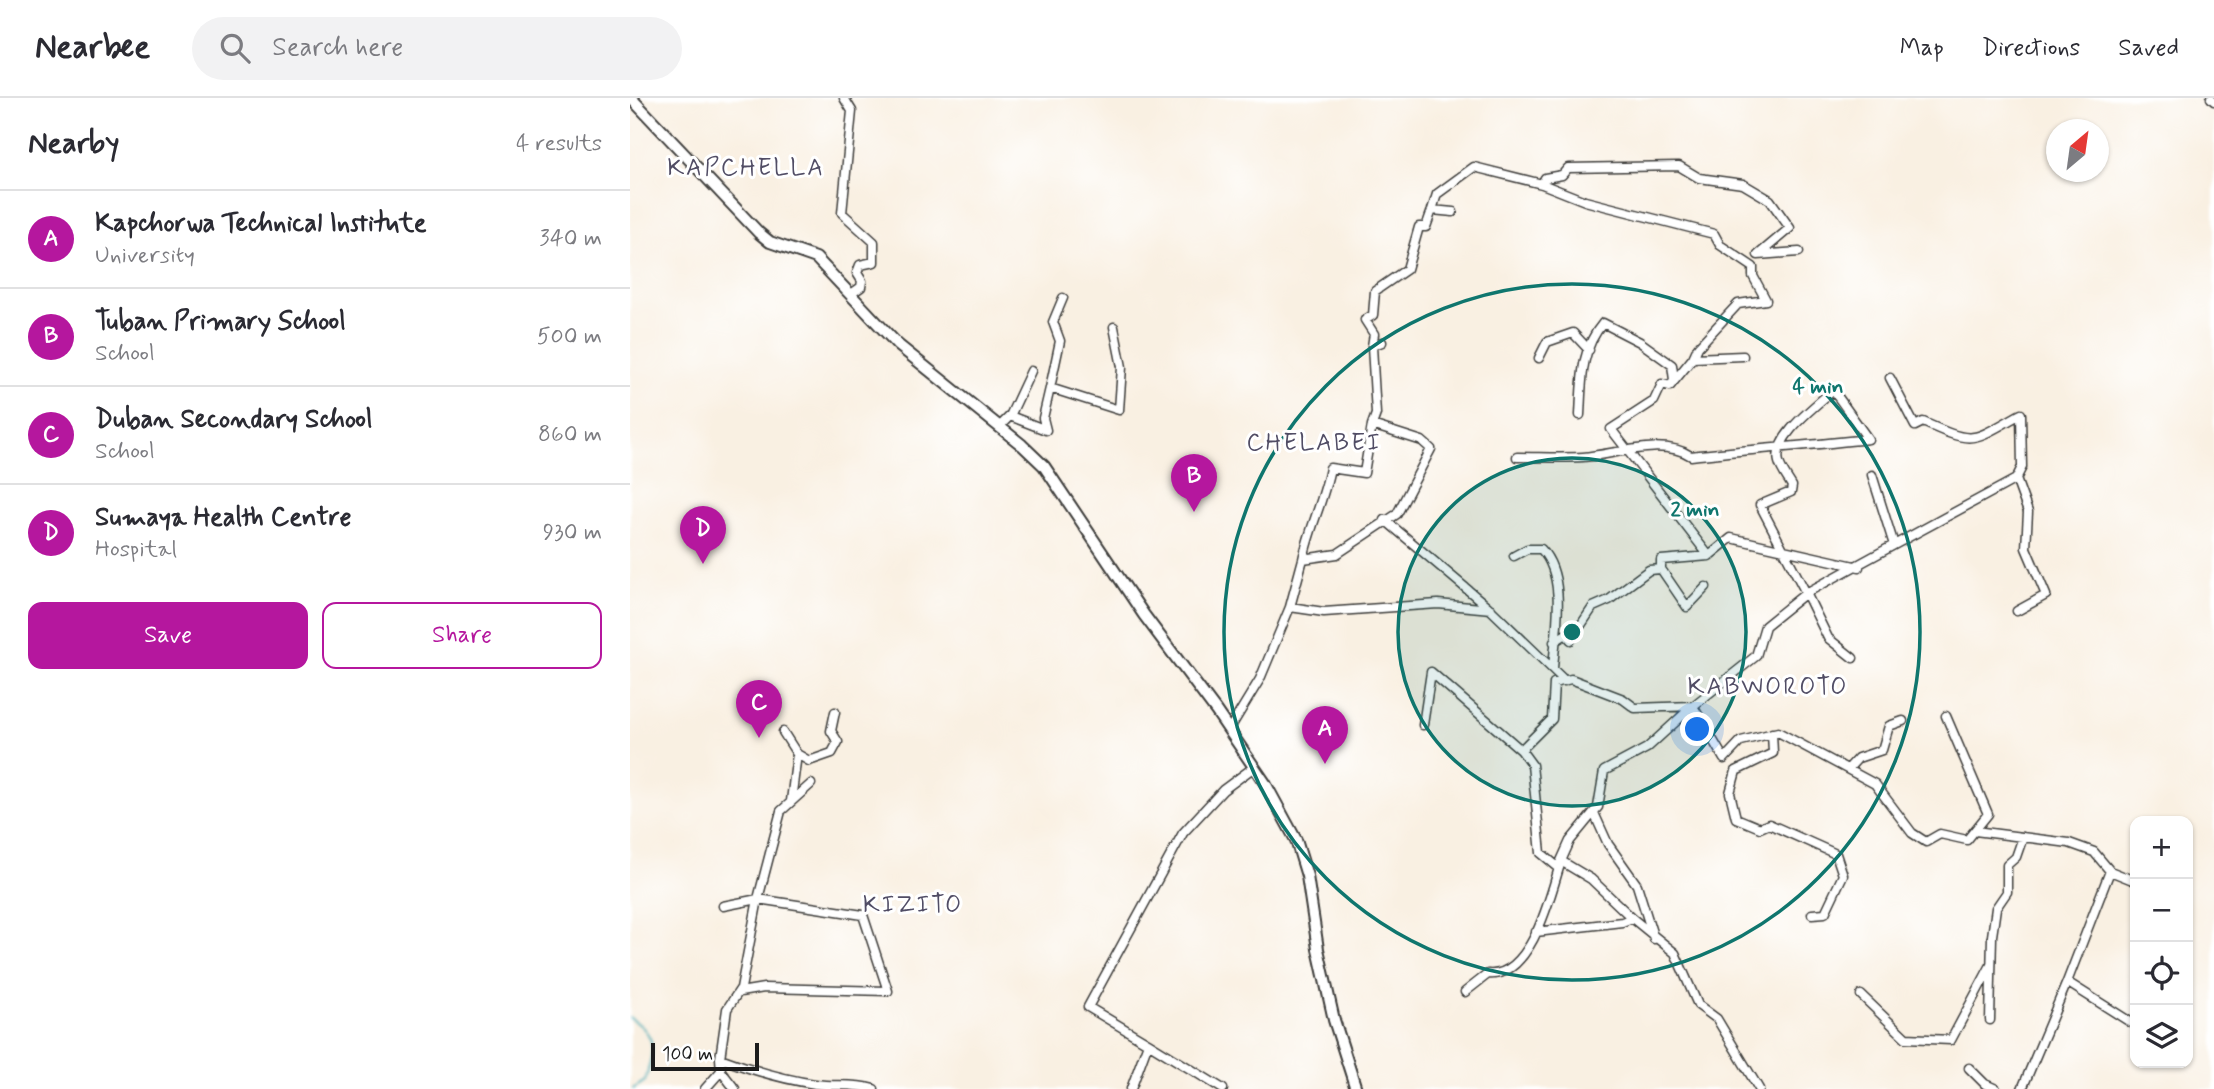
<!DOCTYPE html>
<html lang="en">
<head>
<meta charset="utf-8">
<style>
	body { margin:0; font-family:Mynerve,sans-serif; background:#f2f2f3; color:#2b2b33 }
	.controls { position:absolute; right:21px; bottom:21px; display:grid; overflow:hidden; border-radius:14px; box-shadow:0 2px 5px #0004 }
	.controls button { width:63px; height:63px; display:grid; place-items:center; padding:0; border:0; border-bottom:2px solid #e1e1e2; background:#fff; color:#2b2b33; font:35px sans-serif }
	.compass { position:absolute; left:1416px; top:21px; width:63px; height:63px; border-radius:50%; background:#fff; box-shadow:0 2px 5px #0004; rotate:29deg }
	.scale { position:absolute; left:21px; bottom:18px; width:108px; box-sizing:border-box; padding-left:7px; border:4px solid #1c1c1c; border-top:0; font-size:19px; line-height:24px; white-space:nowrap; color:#1c1c1c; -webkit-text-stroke:5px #fff; paint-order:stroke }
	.you { position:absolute; left:1068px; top:632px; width:24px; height:24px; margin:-18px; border:5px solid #fff; border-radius:50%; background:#1a73e8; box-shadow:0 0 0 10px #1a73e833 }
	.badge { display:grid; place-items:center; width:46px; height:46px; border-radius:50%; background:#b5179e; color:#fff; font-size:23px; font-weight:700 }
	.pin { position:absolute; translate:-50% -58px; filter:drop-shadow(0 2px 4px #0008) }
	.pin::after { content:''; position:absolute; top:37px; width:24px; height:21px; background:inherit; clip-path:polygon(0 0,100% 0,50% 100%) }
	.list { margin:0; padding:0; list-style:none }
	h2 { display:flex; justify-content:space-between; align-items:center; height:91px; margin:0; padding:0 28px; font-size:30px }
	h2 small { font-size:23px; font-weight:400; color:#7c7c81 }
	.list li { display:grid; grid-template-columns:46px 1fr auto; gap:21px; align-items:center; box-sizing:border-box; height:98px; padding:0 28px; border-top:2px solid #e1e1e2 }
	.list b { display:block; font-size:26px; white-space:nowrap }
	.list p { margin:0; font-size:23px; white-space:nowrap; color:#7c7c81 }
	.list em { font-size:23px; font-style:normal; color:#7c7c81 }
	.actions { display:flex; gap:14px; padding:21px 28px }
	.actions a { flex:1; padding:16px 0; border:2px solid #b5179e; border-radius:14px; text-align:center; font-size:24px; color:#b5179e }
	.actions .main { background:#b5179e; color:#fff }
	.icon { flex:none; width:38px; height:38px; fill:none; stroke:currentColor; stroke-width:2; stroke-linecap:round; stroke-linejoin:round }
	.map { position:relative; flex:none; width:1584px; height:991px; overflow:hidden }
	header { display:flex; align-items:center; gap:42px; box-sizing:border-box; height:98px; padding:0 35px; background:#fff; border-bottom:2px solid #e1e1e2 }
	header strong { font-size:33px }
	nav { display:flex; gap:38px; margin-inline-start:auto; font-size:24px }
	.search { width:490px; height:63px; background:#f2f2f3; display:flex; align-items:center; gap:18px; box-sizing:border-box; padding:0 24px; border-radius:38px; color:#7c7c81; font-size:26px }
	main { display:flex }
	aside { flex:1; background:#fff }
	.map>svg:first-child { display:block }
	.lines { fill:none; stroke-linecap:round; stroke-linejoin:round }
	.stream { stroke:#3cacb8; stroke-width:2 }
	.street-casing { stroke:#3d3c3a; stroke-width:11 }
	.secondary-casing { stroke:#3d3c3a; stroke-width:14 }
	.street { stroke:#fff; stroke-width:8 }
	.secondary { stroke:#fff; stroke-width:10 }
	.ring { fill:none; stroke:#0f766e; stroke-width:3.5 }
	.labels { text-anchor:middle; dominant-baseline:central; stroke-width:6; stroke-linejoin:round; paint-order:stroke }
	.quarter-label { font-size:24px; letter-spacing:2px; fill:#514d65; stroke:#fff }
	.centre { fill:#0f766e; stroke:#fff; stroke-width:3.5 }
	.ring-label { font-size:21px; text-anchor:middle; font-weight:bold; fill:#0f766e; stroke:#fff; stroke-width:6; stroke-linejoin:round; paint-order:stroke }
</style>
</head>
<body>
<header>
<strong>Nearbee</strong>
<div class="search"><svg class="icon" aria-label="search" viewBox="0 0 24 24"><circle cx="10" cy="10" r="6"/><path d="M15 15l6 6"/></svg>Search here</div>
<nav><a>Map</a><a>Directions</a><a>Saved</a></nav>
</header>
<main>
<aside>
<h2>Nearby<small>4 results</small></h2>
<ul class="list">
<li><span class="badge">A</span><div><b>Kapchorwa Technical Institute</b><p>University</p></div><em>340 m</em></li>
<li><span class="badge">B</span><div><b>Tuban Primary School</b><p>School</p></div><em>500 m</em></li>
<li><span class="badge">C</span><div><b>Duban Secondary School</b><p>School</p></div><em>860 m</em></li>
<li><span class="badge">D</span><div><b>Sumaya Health Centre</b><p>Hospital</p></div><em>930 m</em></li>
</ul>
<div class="actions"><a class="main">Save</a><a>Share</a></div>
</aside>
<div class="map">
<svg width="1584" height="991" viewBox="0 0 1584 991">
	<rect width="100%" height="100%" fill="#fff"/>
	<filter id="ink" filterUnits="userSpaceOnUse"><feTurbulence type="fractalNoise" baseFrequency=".0143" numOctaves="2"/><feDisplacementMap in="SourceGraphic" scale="14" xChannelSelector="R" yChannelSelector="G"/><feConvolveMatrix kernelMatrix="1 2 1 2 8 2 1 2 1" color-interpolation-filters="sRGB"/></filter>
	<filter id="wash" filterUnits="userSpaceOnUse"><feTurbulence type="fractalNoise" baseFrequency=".00686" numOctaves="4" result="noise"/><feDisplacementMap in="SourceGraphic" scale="28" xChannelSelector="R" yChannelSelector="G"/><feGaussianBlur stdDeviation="1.57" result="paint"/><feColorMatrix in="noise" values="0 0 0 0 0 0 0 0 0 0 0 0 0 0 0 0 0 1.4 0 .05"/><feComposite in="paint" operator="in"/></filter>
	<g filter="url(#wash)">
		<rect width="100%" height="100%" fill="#f9f0e2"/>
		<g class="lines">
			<path class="stream" d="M 0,920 C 30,938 23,955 15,983 L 3,991"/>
		</g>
	</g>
	<g filter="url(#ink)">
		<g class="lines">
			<g class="street-casing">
				<path id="street" d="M 214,0 L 222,13 L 212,115 L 244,144 L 244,164 L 230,167 L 227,175 L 232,183 L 231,189 L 221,196
					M 1581,0 L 1584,3
					M 802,112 L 807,96 L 844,69 L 912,86
					M 742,248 L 744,236 L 735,222 L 743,217 L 745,193 L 777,171 L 789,129 L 796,129 L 802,112 L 823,114
					M 909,260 L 917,244 L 943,235 L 959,252
					M 1063,260 L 1068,249 L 1108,206 L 1136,202 L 1123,178 L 1123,169 L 1090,147 L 1084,136 L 955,103 L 912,86 L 915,80 L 932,77 L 938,70 L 1049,68 L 1069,80 L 1113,86 L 1140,102 L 1160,130 L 1128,157 L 1169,154
					M 1260,280 L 1285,328 L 1293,324 C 1346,348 1341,343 1391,316 L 1392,369 L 1386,381 L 1264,447
					M 420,290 L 430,243 L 423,224 L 433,200
					M 950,317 C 952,283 950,252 973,225 L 1010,244 L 1042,267 L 1044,282
					M 380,318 L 401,273
					M 742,327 L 746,316 L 742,248 L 752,244
					M 369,329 L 380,318 L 416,332 L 413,320 L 420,290 L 489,312 L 492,269 L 484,229
					M 887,359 C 909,359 931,360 953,359 C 984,357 1032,339 1061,358 C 1120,351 1179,348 1238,341 L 1203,292 C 1187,307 1142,339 1149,364 C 1151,372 1158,381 1162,388 L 1161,394 L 1130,407 L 1176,495 L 1264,447 L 1242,377
					M 1386,381 L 1398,414 L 1396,450 L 1416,497 L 1387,513
					M 755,422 L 857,508 L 935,583
					M 884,458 L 897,451 L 911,451 C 938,480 925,535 923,571
					M 1079,458 L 981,331 L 1024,303 L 1032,286 L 1040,288 L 1063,260 L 1113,258
					M 673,461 C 680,429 694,401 700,370 L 734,375 L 742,327 L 792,343 L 801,351 L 767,416 L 707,456 L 673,461 L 660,509 L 694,514 L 808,506 L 861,511
					M 1076,489 L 1057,509 L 1031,471 L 1031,462 L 1079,458 L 1101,440 L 1229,469
					M 924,544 L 936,536 L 941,542 L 963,509 L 979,502 L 1019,472 L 1031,471
					M 1223,560 L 1198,540 L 1176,495 L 1135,528 L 1126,558 L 1063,608 L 1094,661 L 1111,643 L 1148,634 L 1245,686 L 1282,735 L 1296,744 L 1310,736 L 1337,742 L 1358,716 L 1316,618
					M 793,627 L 801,574 L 891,652
					M 599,632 L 630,581 L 660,509
					M 153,634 L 167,656 L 161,703
					M 1142,635 L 1143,655 L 1106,673 L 1100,695 L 1106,720 L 1130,730 L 1139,726 L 1206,756 L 1213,777 L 1195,815 L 1182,816
					M 167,656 L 179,663 L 202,655 L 208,644 L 201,633 L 205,614
					M 1218,671 L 1228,660 L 1252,652 L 1259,628 L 1273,623
					M 181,686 L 151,713 L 128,801 L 111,890 L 97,911 L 90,960 C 122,972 152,981 185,986 C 206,989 222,985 244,991
					M 964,715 L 978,746 L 1007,787 L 1024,841
					M 1345,733 L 1439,745 L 1464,754 L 1480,773 L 1505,783
					M 929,770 L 911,755 L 902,667 L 891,652 L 922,621 L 924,585 L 941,581 L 993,601 L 1005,610 L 1063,608 L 1017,650 L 974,673 L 968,709 L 940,743 L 931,763
					M 1480,773 L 1437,884 L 1505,927
					M 93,808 L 128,801 L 233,817 L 258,893 L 134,890 L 110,894
					M 1002,820 L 1045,855 L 1068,907 L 1087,921 L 1129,991
					M 835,894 L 858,876 C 902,880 921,795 931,763 L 961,781 L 1002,820 L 992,824 L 906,834
					M 1231,897 L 1276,940 L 1321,942 L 1361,867
					M 1360,922 L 1362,838 L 1366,810 L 1377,794 L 1377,767 L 1386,759 L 1393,739
					M 518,945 L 458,909 L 553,735 L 593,692 L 624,669
					M 90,960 L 91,973 L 105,991
					M 1339,970 L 1355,986 L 1366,991
					M 75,991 L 91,973
					M 501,991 L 518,945 L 593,991
					M 1392,991 L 1437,884"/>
			</g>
			<g class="secondary-casing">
				<path id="secondary" d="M 1,0 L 129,135 L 140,144 L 186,160 L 268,247 L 392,347 L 414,368 L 514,517 L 586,613 L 635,685 L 666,742 L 677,778 L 688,851 L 704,922 L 726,991"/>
			</g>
			<use href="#street" class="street"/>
			<use href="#secondary" class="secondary"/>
		</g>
	</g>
	<circle cx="942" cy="534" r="174" fill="#0f766e" fill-opacity=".12"/>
	<g class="ring">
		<circle cx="942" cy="534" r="174"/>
		<circle cx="942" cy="534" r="348"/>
	</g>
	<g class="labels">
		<g class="quarter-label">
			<text x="116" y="70">KAPCHELLA</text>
			<text x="684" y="345">CHELABEI</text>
			<text x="1138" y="589">KABWOROTO</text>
			<text x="283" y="807">KIZITO</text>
		</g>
	</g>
	<circle cx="942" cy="534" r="10" class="centre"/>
	<g class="ring-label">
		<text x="1188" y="295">4 min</text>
		<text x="1065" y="418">2 min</text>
	</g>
</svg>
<div class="controls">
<button>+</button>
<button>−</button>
<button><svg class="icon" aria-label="locate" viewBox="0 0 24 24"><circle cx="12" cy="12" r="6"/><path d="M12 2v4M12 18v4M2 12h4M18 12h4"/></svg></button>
<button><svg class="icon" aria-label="layers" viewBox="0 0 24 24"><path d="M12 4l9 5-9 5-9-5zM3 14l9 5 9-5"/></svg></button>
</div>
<svg class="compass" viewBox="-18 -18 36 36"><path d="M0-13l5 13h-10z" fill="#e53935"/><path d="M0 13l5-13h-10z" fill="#7c7c81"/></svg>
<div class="scale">100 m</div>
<div class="you"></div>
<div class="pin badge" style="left:695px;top:666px">A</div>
<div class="pin badge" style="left:564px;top:414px">B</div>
<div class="pin badge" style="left:129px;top:640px">C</div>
<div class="pin badge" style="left:73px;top:466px">D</div>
</div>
</main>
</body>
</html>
